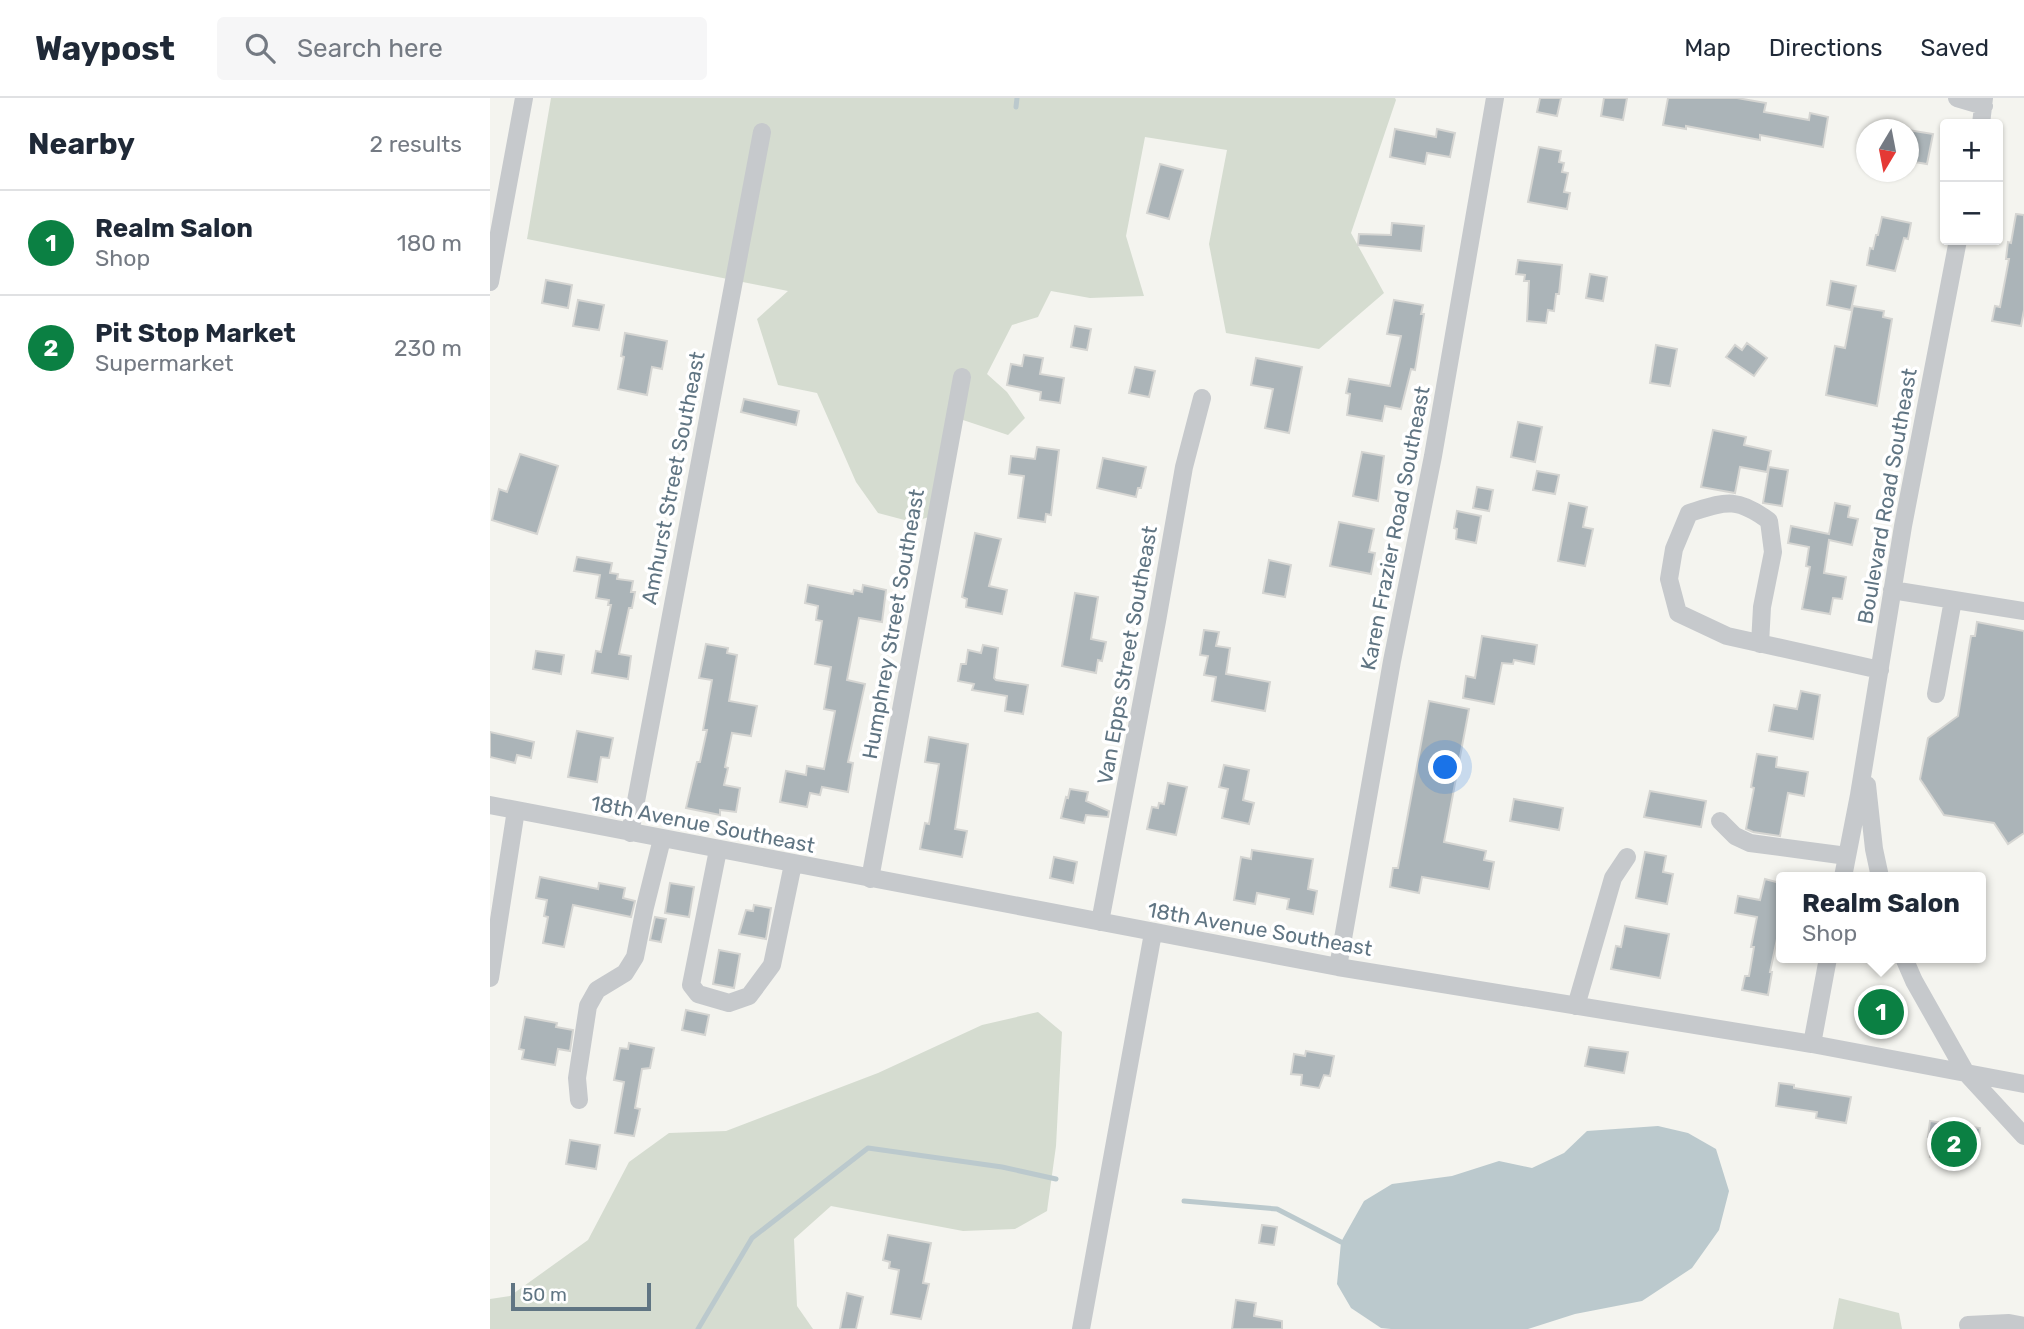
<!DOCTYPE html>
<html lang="en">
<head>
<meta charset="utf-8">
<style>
	body { margin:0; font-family:Rubik,sans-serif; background:#f6f6f7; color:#1f2937 }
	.controls { position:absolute; right:21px; top:21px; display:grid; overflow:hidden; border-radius:7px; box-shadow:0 2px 5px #0004 }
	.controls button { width:63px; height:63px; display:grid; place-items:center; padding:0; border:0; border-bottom:2px solid #e0e1e3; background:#fff; color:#1f2937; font:35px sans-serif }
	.compass { position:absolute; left:1366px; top:21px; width:63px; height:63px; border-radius:50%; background:#fff; box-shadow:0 2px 5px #0004; rotate:190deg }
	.scale { position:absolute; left:21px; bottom:18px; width:140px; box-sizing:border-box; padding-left:7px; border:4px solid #607583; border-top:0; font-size:19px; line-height:24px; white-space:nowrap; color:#607583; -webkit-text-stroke:5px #fff; paint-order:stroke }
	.you { position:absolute; left:956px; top:670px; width:24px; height:24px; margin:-18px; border:5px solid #fff; border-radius:50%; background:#1a73e8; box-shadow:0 0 0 10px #1a73e833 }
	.badge { display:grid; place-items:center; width:46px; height:46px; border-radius:50%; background:#0b8043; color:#fff; font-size:23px; font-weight:700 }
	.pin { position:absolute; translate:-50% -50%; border:4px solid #fff; box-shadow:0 2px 7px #0006 }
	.popup { position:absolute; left:1286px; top:774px; width:210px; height:91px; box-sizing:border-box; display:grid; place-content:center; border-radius:7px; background:#fff; filter:drop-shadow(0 2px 5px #0005); font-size:23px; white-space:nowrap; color:#747a83 }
	.popup b { font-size:26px; color:#1f2937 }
	.popup::after { content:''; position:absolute; left:50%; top:100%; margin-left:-14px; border:14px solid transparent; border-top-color:#fff }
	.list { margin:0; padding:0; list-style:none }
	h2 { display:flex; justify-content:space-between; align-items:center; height:91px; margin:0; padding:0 28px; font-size:30px }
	h2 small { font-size:23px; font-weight:400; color:#747a83 }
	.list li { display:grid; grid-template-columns:46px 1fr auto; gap:21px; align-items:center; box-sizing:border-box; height:105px; padding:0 28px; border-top:2px solid #e0e1e3 }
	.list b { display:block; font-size:26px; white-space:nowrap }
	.list p { margin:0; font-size:23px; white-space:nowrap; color:#747a83 }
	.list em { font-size:23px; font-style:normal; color:#747a83 }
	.icon { flex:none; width:38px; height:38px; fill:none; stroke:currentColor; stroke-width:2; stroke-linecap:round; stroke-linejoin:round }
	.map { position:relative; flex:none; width:1534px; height:1231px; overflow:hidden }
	header { display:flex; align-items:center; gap:42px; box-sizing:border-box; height:98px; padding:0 35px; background:#fff; border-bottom:2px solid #e0e1e3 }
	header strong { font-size:33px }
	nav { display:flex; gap:38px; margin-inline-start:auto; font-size:24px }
	.search { width:490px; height:63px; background:#f6f6f7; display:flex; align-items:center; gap:18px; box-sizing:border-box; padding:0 24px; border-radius:7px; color:#747a83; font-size:26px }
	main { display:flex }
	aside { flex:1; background:#fff }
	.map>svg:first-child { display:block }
	.green { fill:#d5dcd0 }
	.water { fill:#bbc9cd }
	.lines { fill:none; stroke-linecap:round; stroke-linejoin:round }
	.stream { stroke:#bbc9cd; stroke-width:5 }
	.building { fill:#abb4b8; stroke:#d5d5d2; stroke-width:2 }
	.minor { stroke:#c6c9cc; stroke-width:18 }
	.labels { text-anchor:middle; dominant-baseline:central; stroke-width:7; stroke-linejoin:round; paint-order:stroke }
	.street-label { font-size:21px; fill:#607583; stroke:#fff }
</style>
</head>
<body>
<header>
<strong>Waypost</strong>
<div class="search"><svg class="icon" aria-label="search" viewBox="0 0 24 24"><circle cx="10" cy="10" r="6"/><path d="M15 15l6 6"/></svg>Search here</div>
<nav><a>Map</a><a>Directions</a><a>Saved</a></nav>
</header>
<main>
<aside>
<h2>Nearby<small>2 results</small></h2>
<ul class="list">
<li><span class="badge">1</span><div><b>Realm Salon</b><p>Shop</p></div><em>180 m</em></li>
<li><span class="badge">2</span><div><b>Pit Stop Market</b><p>Supermarket</p></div><em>230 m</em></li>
</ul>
</aside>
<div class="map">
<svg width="1534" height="1231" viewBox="0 0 1534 1231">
	<rect width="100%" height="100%" fill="#f4f4ef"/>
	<path class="green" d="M 61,0 L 905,0 L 906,2 L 861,135 L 894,195 L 829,251 L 736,235 L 719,146 L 737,52 L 655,39 L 636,138 L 654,198 L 600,200 L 561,193 L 548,219 L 522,227 L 497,276 L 517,294 L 535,320 L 518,337 L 464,319 L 446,417 L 422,424 L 388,415 L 366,384 L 327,295 L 288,287 L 267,221 L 298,193 L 37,141 Z
		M 548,914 L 572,934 L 566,1048 L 557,1113 L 525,1131 L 473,1133 L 341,1108 L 304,1141 L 307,1208 L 323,1231 L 0,1231 L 0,1201 L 20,1198 L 98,1142 L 139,1064 L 179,1035 L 236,1033 L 388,975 L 492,927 Z
		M 1349,1200 L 1409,1215 L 1412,1231 L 1343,1231 Z"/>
	<path class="water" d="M 1168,1028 L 1198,1035 L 1226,1051 L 1239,1093 L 1229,1132 L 1202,1170 L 1152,1203 L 1085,1216 L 1038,1231 L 901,1231 L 891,1230 L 861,1210 L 847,1186 L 851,1144 L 874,1103 L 902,1086 L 962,1078 L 1009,1063 L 1042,1070 L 1074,1055 L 1097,1033 Z"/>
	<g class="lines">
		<path class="stream" d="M 526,9 L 527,0
			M 694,1103 L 787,1111 L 851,1144
			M 208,1231 L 262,1140 L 378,1050 L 512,1069 L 566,1081"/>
	</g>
	<path class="building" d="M 1050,0 L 1071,0 L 1067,18 L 1047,14 Z
		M 1114,0 L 1137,0 L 1133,22 L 1111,18 Z
		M 1178,0 L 1247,0 L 1276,5 L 1274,14 L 1319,22 L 1320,15 L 1338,19 L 1333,49 L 1270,37 L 1270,42 L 1196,28 L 1196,31 L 1173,27 Z
		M 905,31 L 946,39 L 947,31 L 965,35 L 960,59 L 937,55 L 935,66 L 900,59 Z
		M 1418,32 L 1443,36 L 1437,66 L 1418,63 Z
		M 1049,49 L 1071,53 L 1069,64 L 1074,65 L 1072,74 L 1078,75 L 1074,94 L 1080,95 L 1077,111 L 1038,104 Z
		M 670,66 L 693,72 L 679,121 L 657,115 Z
		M 1526,116 L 1534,117 L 1534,212 L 1531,228 L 1502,223 L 1505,208 L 1510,209 L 1519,161 L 1516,161 L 1518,144 L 1521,145 Z
		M 1392,119 L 1421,125 L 1418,141 L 1414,140 L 1405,173 L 1377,167 L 1380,150 L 1383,151 L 1386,137 L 1388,137 Z
		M 902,125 L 934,128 L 931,153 L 868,147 L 869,136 L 901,137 Z
		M 1028,162 L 1072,167 L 1069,196 L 1066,196 L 1064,213 L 1058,212 L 1056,225 L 1037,223 L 1039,183 L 1034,183 L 1035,177 L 1026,176 Z
		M 1100,176 L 1117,179 L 1113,203 L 1096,200 Z
		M 56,182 L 82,187 L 78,210 L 52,205 Z
		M 1341,183 L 1366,188 L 1361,212 L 1337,207 Z
		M 88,202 L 114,207 L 109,232 L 83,228 Z
		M 904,202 L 933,207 L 931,216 L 934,216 L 925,272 L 921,271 L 911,311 L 895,308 L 892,323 L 857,317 L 860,296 L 856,295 L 859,281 L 900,288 L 911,238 L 897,236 Z
		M 1363,208 L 1394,213 L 1393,219 L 1402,221 L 1387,308 L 1336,297 L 1345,248 L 1355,250 Z
		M 585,228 L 601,231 L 597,252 L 581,249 Z
		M 135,235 L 177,243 L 172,271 L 162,269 L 157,297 L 128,291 L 134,259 L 131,258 Z
		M 1257,245 L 1277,260 L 1264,278 L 1236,259 L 1245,247 L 1252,252 Z
		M 1166,247 L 1187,251 L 1180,288 L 1160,285 Z
		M 534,257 L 553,260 L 550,276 L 574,280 L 570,305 L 550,302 L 551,294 L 517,287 L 521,266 L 532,268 Z
		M 766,260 L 812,269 L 799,335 L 775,330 L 783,291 L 761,287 Z
		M 645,269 L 665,273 L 659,299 L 639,295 Z
		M 254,301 L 309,313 L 306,327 L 251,314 Z
		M 1028,324 L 1052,329 L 1045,364 L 1021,359 Z
		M 1223,332 L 1256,339 L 1254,347 L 1281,353 L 1277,374 L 1250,369 L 1245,395 L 1211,389 Z
		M 547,349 L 569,352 L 561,417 L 556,416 L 555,424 L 528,420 L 534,378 L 519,376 L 521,358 L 545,361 Z
		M 872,354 L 894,358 L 888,403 L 863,398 Z
		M 30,356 L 68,368 L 47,436 L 2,422 L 9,391 L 17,394 Z
		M 613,360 L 656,369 L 651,390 L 648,390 L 646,399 L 607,390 Z
		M 1279,369 L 1298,372 L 1292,408 L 1273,405 Z
		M 1047,373 L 1069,377 L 1065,396 L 1043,392 Z
		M 987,389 L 1003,392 L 999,413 L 983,410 Z
		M 1079,405 L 1097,409 L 1093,429 L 1103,431 L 1095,468 L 1068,463 Z
		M 1345,405 L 1360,408 L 1358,419 L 1368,421 L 1362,447 L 1339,442 L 1334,475 L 1356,479 L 1352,501 L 1343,500 L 1340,516 L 1312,511 L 1320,469 L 1316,468 L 1319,449 L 1298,445 L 1301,428 L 1339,436 Z
		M 967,413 L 991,418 L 986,445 L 966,441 L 967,431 L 964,430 Z
		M 849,424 L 884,431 L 879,454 L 885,455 L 881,476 L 840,468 Z
		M 485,435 L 511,441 L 499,488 L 517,492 L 512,516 L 476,509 L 477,501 L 472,499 Z
		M 87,459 L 122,465 L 120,475 L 128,476 L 127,481 L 143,483 L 141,494 L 145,494 L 142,510 L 139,510 L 129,556 L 141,558 L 138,581 L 102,575 L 106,553 L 111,554 L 121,507 L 118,507 L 119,502 L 106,500 L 110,477 L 84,473 Z
		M 779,462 L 801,467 L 795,499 L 773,495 Z
		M 318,487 L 363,496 L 364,492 L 372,494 L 373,487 L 396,492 L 392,524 L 369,520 L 357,582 L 375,586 L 358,664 L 363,665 L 358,694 L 332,689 L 330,697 L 320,695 L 317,709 L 290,704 L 296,673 L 316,677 L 317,668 L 334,671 L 345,613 L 334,611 L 341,569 L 325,566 L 332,523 L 326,522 L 328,508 L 315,505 Z
		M 585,495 L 608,499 L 601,541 L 616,544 L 612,563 L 608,562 L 606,575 L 572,568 Z
		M 1487,524 L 1534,533 L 1534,735 L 1518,746 L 1504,725 L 1454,717 L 1430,681 L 1438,640 L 1468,618 L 1481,538 L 1485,538 Z
		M 714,532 L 729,534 L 726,548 L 740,550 L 736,576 L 780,584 L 775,613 L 722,603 L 726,579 L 714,577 L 718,558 L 710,557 Z
		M 992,538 L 1047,547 L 1044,566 L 1024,562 L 1023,566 L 1012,565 L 1004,606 L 973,600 L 976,578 L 985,580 Z
		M 216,546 L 238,550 L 237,555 L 247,557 L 239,603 L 267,608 L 261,638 L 242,635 L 235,669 L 238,670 L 234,687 L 250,690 L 246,714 L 230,712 L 230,717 L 196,710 L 207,664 L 210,664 L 217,632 L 213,632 L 222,582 L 209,580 Z
		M 493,547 L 508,550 L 504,580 L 506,582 L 538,587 L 533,616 L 515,613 L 517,598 L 482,592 L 484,586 L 468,583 L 471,566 L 476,566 L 478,552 L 491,555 Z
		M 46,553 L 74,557 L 71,576 L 43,571 Z
		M 1311,593 L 1330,597 L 1323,641 L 1279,633 L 1284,607 L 1307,611 Z
		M 939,603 L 979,611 L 954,744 L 996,753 L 994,762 L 1004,764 L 999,791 L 932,779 L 929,795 L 900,789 L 903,770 L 908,770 Z
		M 87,633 L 123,640 L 119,660 L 111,659 L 107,684 L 78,679 Z
		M 0,634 L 44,644 L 41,660 L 27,657 L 25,665 L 0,659 Z
		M 439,639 L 478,646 L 465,731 L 477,733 L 472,759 L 430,751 L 435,725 L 439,726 L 449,666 L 435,664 Z
		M 1267,656 L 1287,659 L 1286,669 L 1318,674 L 1314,698 L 1298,695 L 1290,738 L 1263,734 L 1256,731 L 1264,690 L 1261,689 Z
		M 734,667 L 759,672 L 753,702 L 764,705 L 759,726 L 732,720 L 738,691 L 729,689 Z
		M 678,685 L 697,689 L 686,737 L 657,731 L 662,709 L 668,710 L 669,705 L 674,706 Z
		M 580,691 L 598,694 L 596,703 L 619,713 L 618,719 L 596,717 L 594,725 L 571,720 L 576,699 L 578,700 Z
		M 1160,693 L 1216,703 L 1211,729 L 1154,719 Z
		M 1024,701 L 1073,710 L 1069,732 L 1020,723 Z
		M 762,752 L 823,761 L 818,791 L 827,793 L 823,816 L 797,811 L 799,801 L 767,795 L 765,806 L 744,802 L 751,759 L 761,761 Z
		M 1155,754 L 1176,758 L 1173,774 L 1183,776 L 1177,806 L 1146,800 Z
		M 564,759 L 587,764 L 583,785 L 560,780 Z
		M 50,779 L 108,791 L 109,785 L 135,790 L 133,800 L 145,803 L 141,819 L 83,807 L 74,849 L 53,845 L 58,819 L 54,818 L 57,802 L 46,800 Z
		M 1275,781 L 1290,785 L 1288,792 L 1291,793 L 1291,822 L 1280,874 L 1282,874 L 1278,897 L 1252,892 L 1255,878 L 1259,878 L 1264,849 L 1261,849 L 1267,819 L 1245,815 L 1248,798 L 1270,802 Z
		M 180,785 L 204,789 L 199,819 L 175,815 Z
		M 264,807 L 281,810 L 276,841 L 249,836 L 256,812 L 263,813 Z
		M 165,819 L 176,821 L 171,844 L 160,842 Z
		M 1135,828 L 1179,836 L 1170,880 L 1121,871 L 1126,848 L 1131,849 Z
		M 229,852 L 250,856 L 244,890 L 223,886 Z
		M 1398,907 L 1401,924 L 1381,929 L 1377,912 Z
		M 196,912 L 219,917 L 215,937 L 192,932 Z
		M 35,919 L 67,925 L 66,929 L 83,932 L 80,953 L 68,951 L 65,967 L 32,961 L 34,952 L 29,951 Z
		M 139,945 L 164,950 L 160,970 L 152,971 L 145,1010 L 150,1011 L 144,1038 L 125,1035 L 134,984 L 124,982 L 130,950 L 138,951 Z
		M 1099,949 L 1138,954 L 1134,975 L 1095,968 Z
		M 816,953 L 844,958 L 840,978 L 834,977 L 829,990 L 811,987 L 812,977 L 801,976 L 804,956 L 815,958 Z
		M 1289,985 L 1304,987 L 1304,990 L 1361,999 L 1356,1025 L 1326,1020 L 1327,1014 L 1286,1008 Z
		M 1440,1023 L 1490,1030 L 1487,1054 L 1482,1053 L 1481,1062 L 1440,1059 L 1442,1040 L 1438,1039 Z
		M 80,1042 L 110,1047 L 106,1071 L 76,1066 Z
		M 772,1127 L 787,1129 L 784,1147 L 769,1145 Z
		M 398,1137 L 441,1145 L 433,1185 L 439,1186 L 431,1221 L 401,1216 L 409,1172 L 399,1170 L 400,1164 L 393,1162 Z
		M 357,1195 L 373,1199 L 366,1231 L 350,1231 Z
		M 746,1202 L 766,1205 L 764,1218 L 792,1223 L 792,1231 L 742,1231 Z"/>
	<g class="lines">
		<path class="minor" d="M 1467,0 L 1494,8
			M 1491,26 L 1494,0
			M 0,184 L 34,0
			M 1402,492 L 1534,513
			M 1270,546 L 1272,509 L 1283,454 L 1279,423 C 1246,398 1235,404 1199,415 L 1184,451 L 1179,481 L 1188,515 L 1237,538 L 1390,572
			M 1446,596 L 1463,502
			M 1377,687 L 1384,751 L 1390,779
			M 0,707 L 848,869 L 1322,946 L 1534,986
			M 1230,723 L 1245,738 L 1260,745 L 1357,758
			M 140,735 L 272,34
			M 228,752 L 201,887 L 208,896 L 239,905 L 259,898 L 282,867 L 303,766
			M 1353,779 L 1369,697 L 1413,428 L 1468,142
			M 380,781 L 472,279
			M 610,824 L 667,523 L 694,369 L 712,300
			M 1414,860 L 1424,883 L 1476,975 L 1534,1038
			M 848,869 L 902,563 L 943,358 L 1005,0
			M 0,880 L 26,712
			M 1086,908 L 1123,780 L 1137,759
			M 1322,946 L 1338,860
			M 89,1002 L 87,980 L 98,908 L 107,892 L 135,875 L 145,859 L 155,809 L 172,741
			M 1478,1227 L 1519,1225 L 1534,1228
			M 591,1231 L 663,835"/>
	</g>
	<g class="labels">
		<g class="street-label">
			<text transform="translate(183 380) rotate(-79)">Amhurst Street Southeast</text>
			<text transform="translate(1397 398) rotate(-80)">Boulevard Road Southeast</text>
			<text transform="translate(905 430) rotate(-79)">Karen Frazier Road Southeast</text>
			<text transform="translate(403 526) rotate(-80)">Humphrey Street Southeast</text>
			<text transform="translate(637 557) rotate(-80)">Van Epps Street Southeast</text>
			<text transform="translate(213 726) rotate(11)">18th Avenue Southeast</text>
			<text transform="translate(770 831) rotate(10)">18th Avenue Southeast</text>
		</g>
	</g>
</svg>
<div class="controls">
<button>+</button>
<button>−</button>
</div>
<svg class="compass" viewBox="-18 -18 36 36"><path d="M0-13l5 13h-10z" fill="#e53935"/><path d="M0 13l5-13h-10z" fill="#747a83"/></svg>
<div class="scale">50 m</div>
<div class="you"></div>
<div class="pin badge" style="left:1391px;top:914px">1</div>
<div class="popup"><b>Realm Salon</b>Shop</div>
<div class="pin badge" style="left:1464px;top:1046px">2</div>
</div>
</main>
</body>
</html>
